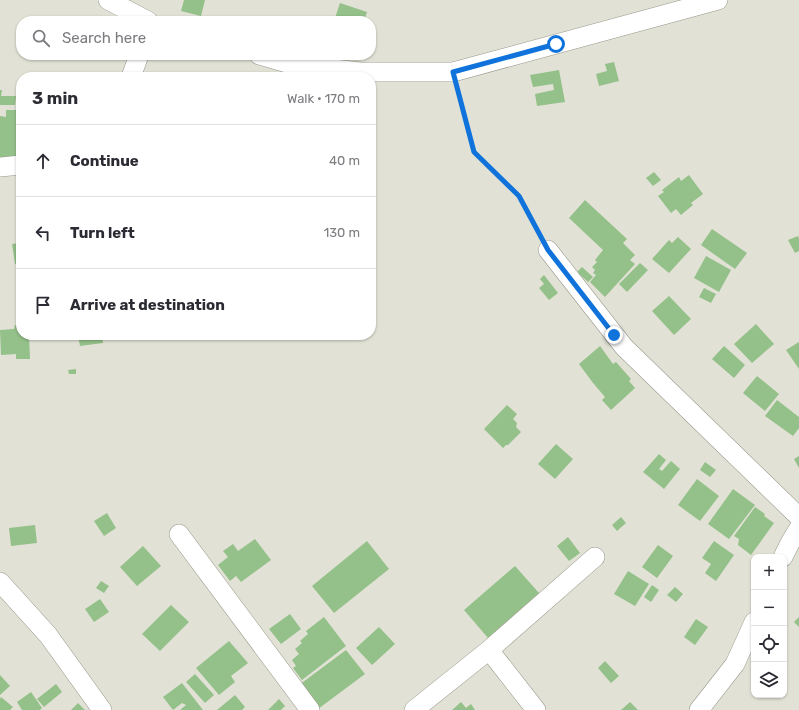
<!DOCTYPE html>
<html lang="en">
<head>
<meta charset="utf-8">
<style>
	body { margin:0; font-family:Rubik,sans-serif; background:#f7f7f7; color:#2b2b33 }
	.controls { position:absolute; right:12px; bottom:12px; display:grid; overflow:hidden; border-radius:8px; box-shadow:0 1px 3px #0004 }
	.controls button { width:36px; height:36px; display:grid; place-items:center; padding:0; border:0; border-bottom:1px solid #e1e1e2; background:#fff; color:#2b2b33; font:20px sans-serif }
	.stop { position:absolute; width:12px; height:12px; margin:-9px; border:3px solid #0f73db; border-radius:50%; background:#fff }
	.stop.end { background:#0f73db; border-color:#fff; box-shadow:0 1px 4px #0008 }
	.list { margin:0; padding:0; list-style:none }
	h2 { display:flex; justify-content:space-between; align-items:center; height:52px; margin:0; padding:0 16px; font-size:17px }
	h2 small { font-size:13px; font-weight:400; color:#7c7c81 }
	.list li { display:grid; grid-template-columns:26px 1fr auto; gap:12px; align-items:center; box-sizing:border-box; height:72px; padding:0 16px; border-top:1px solid #e1e1e2 }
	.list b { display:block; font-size:15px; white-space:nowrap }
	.list em { font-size:13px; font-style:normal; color:#7c7c81 }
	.icon { flex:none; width:22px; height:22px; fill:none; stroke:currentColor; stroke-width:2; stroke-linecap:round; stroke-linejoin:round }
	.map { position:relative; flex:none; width:799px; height:710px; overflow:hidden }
	.search { position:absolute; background:#fff; box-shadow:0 1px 3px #0004; left:16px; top:16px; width:360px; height:44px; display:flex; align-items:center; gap:10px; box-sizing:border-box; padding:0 14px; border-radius:16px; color:#7c7c81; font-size:15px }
	.panel { position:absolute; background:#fff; box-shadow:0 1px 3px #0004; left:16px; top:72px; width:360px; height:268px; border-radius:16px }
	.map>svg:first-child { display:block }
	.building { fill:#94c089 }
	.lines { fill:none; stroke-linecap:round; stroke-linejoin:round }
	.minor-casing { stroke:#96978a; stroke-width:20 }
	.path { stroke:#87887f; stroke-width:2.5; stroke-dasharray:2 3; stroke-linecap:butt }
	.minor { stroke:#fff; stroke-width:19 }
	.route { stroke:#0f73db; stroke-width:5 }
</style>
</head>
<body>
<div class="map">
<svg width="799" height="710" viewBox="0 0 799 710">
	<rect width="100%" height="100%" fill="#e1e2d5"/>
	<path class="building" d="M 184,0 L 205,0 L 201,16 L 181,11 Z
		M 340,3 L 367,12 L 364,21 L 334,21 Z
		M 614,62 L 619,81 L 599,86 L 596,74 L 607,71 L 605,64 Z
		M 559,70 L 565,102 L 537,106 L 535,94 L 554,90 L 553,84 L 533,87 L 530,75 Z
		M 0,90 L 2,90 L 1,96 L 16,96 L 15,105 L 0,105 Z
		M 6,110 L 21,110 L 21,164 L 0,162 L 0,116 L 6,117 Z
		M 654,172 L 661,180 L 653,186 L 646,178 Z
		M 689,175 L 703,194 L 691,203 L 693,205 L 681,215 L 676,209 L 671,213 L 658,196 L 664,192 L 662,190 L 679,177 L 681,181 Z
		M 585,200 L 627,239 L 623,243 L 635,255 L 630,260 L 635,264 L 605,297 L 590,282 L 596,275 L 593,273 L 595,270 L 592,267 L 597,262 L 595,260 L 603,250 L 569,218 Z
		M 712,229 L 747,253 L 735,269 L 701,245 Z
		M 798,236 L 799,239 L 799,251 L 795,253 L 788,240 Z
		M 678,237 L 691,249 L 669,273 L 652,259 L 669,240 L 672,243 Z
		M 21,243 L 21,263 L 15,264 L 12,244 Z
		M 706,256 L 731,270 L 719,292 L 694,278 Z
		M 640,263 L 648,270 L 627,292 L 619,284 Z
		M 582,267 L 593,277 L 588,282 L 577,272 Z
		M 544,275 L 558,293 L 549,300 L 539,288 L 544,284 L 540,279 Z
		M 704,288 L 716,294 L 711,303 L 699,297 Z
		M 669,296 L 691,319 L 674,335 L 652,311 Z
		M 756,324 L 774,344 L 752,363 L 734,344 Z
		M 15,325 L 21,325 L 21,335 L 29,335 L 30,359 L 16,359 L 16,354 L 1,355 L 0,330 L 14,329 Z
		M 78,335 L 102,335 L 103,343 L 80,346 Z
		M 799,342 L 799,369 L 786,350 Z
		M 600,346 L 613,364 L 616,362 L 631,379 L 629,381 L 635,388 L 611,410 L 602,400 L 605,397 L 593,383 L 579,364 Z
		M 724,346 L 745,365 L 734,378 L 712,359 Z
		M 76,369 L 76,374 L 69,374 L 68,370 Z
		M 757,376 L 779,394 L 765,411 L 743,393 Z
		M 777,400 L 799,417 L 799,428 L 793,436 L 765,416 Z
		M 507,405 L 517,414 L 513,419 L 517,423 L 516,427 L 521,432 L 508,445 L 506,445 L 503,448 L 484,429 Z
		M 556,444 L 573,459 L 555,479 L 538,464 Z
		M 659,454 L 666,460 L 659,469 L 662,471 L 671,461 L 680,469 L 664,489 L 643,472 Z
		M 799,456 L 799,468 L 794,459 Z
		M 705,462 L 716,470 L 710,477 L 700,470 Z
		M 697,479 L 719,496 L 700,521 L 678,505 Z
		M 733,489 L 755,505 L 729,539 L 708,524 Z
		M 755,507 L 765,514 L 764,516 L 774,523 L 751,555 L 738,545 L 739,539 L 734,536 Z
		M 107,513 L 116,528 L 104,536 L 94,521 Z
		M 621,517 L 626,523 L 617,531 L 612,525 Z
		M 35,525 L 37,543 L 11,546 L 9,528 Z
		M 568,537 L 580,553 L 569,561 L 557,546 Z
		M 255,539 L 271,560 L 241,582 L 236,576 L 230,581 L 218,565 L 228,557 L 223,551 L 233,544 L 238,551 Z
		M 367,541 L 389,569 L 334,613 L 312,586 Z
		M 714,541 L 734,555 L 716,581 L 705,573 L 711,564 L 702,558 Z
		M 658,545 L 673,556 L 657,578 L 642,567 Z
		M 143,546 L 161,566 L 137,586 L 120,567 Z
		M 515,566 L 539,593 L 488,638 L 464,610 Z
		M 628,571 L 649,584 L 635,606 L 614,594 Z
		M 101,581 L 109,586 L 104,593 L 96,588 Z
		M 652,585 L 659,590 L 651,602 L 644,597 Z
		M 675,587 L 683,594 L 676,602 L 667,595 Z
		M 100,599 L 109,612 L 94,622 L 85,609 Z
		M 171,605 L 189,622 L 160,651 L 142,634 Z
		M 290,614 L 301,629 L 281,644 L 269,629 Z
		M 324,617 L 346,646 L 302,680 L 293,668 L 296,666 L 292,660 L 299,654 L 295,649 L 302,643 L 300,641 L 308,634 L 306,631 Z
		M 799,617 L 799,627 L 794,622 Z
		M 696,619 L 708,627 L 695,645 L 684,637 Z
		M 379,627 L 395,644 L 372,665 L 356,648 Z
		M 229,641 L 248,663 L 231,676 L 235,682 L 219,695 L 196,668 Z
		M 346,650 L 365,674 L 318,709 L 299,685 Z
		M 605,661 L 619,676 L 611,683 L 598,668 Z
		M 195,674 L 214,695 L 205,703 L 186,682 Z
		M 0,675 L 10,686 L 0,695 Z
		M 182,683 L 203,710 L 180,710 L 186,705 L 182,703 L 173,710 L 163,697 Z
		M 56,684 L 62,692 L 44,707 L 37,699 Z
		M 31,692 L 42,708 L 40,710 L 22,710 L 17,702 Z
		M 235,695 L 245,707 L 242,710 L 217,710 Z
		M 1,697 L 13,707 L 10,710 L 0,710 L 0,699 Z
		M 279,699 L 285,706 L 281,710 L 268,710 Z
		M 461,702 L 466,708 L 471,704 L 475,710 L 452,710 Z
		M 630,702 L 638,710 L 621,710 Z
		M 78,703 L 85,710 L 71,710 Z"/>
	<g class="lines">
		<g class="minor-casing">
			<path id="minor" d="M 108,0 L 148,21
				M 259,55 L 290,64 L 360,72 L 453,72 L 718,0
				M 131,77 L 139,55
				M 0,167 L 21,165
				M 548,250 L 624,347 L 799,517
				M 179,534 L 310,710
				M 783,557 L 790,543 L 799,528
				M 0,582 L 48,635 L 102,710
				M 489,650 L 536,710
				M 414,710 L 489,650 L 595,557
				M 699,710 L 735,664 L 754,622"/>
		</g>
		<path class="path" d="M 458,89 L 474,152 L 519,196 L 541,236"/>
		<use href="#minor" class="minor"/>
	</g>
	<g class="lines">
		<path class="route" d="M 556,44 L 453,72 L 474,152 L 519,196 L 548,250 L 614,335"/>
	</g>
</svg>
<div class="controls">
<button>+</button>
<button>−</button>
<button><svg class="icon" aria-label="locate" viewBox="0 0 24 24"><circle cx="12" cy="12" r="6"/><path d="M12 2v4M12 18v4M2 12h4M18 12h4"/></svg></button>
<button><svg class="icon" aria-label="layers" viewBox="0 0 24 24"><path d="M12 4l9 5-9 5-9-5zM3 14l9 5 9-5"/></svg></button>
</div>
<div class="stop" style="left:556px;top:44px"></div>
<div class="stop end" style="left:614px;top:335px"></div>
<div class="search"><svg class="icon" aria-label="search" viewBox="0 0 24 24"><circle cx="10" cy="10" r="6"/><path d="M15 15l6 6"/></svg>Search here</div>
<section class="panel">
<h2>3 min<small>Walk · 170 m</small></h2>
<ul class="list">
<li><svg class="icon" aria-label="ahead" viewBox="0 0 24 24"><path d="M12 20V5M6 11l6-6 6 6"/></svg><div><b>Continue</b></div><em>40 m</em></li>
<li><svg class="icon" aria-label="left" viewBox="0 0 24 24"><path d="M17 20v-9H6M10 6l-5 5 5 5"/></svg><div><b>Turn left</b></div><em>130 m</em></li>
<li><svg class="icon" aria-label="arrive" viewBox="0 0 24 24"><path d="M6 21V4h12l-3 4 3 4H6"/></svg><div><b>Arrive at destination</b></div></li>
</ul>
</section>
</div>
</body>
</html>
